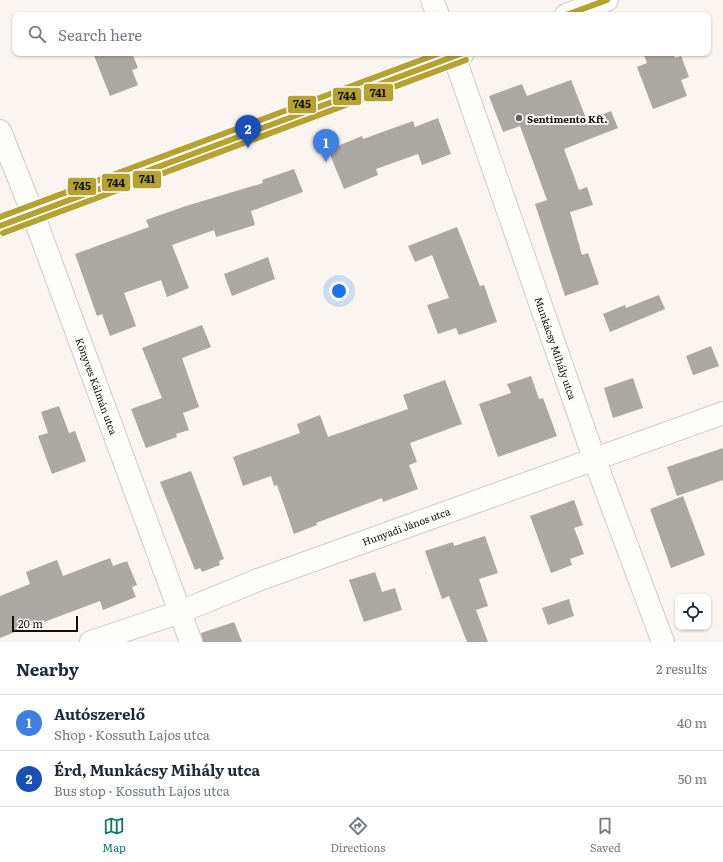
<!DOCTYPE html>
<html lang="en">
<head>
<meta charset="utf-8">
<style>
	body { margin:0; font-family:Literata,serif; background:#f2f2f3; color:#1f2937 }
	.controls { position:absolute; right:12px; bottom:12px; display:grid; overflow:hidden; border-radius:8px; box-shadow:0 1px 3px #0004 }
	.controls button { width:36px; height:36px; display:grid; place-items:center; padding:0; border:0; border-bottom:1px solid #e0e1e3; background:#fff; color:#1f2937; font:20px sans-serif }
	.scale { position:absolute; left:12px; bottom:10px; width:66px; box-sizing:border-box; padding-left:4px; border:2px solid #130f0b; border-top:0; font-size:11px; line-height:14px; white-space:nowrap; color:#130f0b; -webkit-text-stroke:3px #fff; paint-order:stroke }
	.you { position:absolute; left:339px; top:291px; width:14px; height:14px; margin:-10px; border:3px solid #fff; border-radius:50%; background:#1a73e8; box-shadow:0 0 0 6px #1a73e833 }
	.badge { display:grid; place-items:center; width:26px; height:26px; border-radius:50%; background:#0f766e; color:#fff; font-size:13px; font-weight:700 }
	.pin { position:absolute; translate:-50% -33px; filter:drop-shadow(0 1px 2px #0008) }
	.pin::after { content:''; position:absolute; top:21px; width:14px; height:12px; background:inherit; clip-path:polygon(0 0,100% 0,50% 100%) }
	.list { margin:0; padding:0; list-style:none }
	h2 { display:flex; justify-content:space-between; align-items:center; height:52px; margin:0; padding:0 16px; font-size:17px }
	h2 small { font-size:13px; font-weight:400; color:#747a83 }
	.list li { display:grid; grid-template-columns:26px 1fr auto; gap:12px; align-items:center; box-sizing:border-box; height:56px; padding:0 16px; border-top:1px solid #e0e1e3 }
	.list b { display:block; font-size:15px; white-space:nowrap }
	.list p { margin:0; font-size:13px; white-space:nowrap; color:#747a83 }
	.list em { font-size:13px; font-style:normal; color:#747a83 }
	.icon { flex:none; width:22px; height:22px; fill:none; stroke:currentColor; stroke-width:2; stroke-linecap:round; stroke-linejoin:round }
	.map { position:relative; flex:none; width:723px; height:642px; overflow:hidden }
	.search { position:absolute; background:#fff; box-shadow:0 1px 3px #0004; left:12px; right:12px; top:12px; height:44px; display:flex; align-items:center; gap:10px; box-sizing:border-box; padding:0 14px; border-radius:8px; color:#747a83; font-size:15px }
	.sheet { height:164px; background:#fff }
	nav { display:flex; justify-content:space-around; align-items:center; box-sizing:border-box; height:56px; border-top:1px solid #e0e1e3; background:#fff; font-size:11px; color:#747a83 }
	nav a { display:grid; justify-items:center; gap:2px }
	nav .on { color:#0f766e }
	.map>svg:first-child { display:block }
	.building { fill:#aba7a3 }
	.lines { fill:none; stroke-linecap:round; stroke-linejoin:round }
	.minor-casing { stroke:#d0cbc7; stroke-width:24 }
	.minor { stroke:#fefefd; stroke-width:22 }
	.bus-1-casing { stroke:#fff; stroke-width:9 }
	.bus-2-casing { stroke:#fff; stroke-width:9 }
	.bus-3-casing { stroke:#fff; stroke-width:9 }
	.bus-1 { stroke:#b5a232; stroke-width:6 }
	.bus-2 { stroke:#b5a232; stroke-width:6 }
	.bus-3 { stroke:#b5a232; stroke-width:6 }
	.poi-dot { fill:#64605b; stroke:#fff; stroke-width:1.5 }
	.labels { text-anchor:middle; dominant-baseline:central; stroke-width:4; stroke-linejoin:round; paint-order:stroke }
	.poi-label { font-size:10px; font-weight:bold; fill:#130f0b; stroke:#fff; text-anchor:start }
	.street-label { font-size:10px; fill:#130f0b; stroke:#fff }
	.line-badge { stroke:#fff; stroke-width:1.5 }
	.pale-badge-label { font-size:11px; text-anchor:middle; font-weight:bold; fill:#111 }
</style>
</head>
<body>
<div class="map">
<svg width="723" height="642" viewBox="0 0 723 642">
	<rect width="100%" height="100%" fill="#faf5f0"/>
	<path class="building" d="M 93,53 L 132,53 L 138,68 L 132,70 L 138,85 L 110,96 Z
		M 643,53 L 673,53 L 675,58 L 681,56 L 689,77 L 681,80 L 687,96 L 653,109 L 637,67 L 647,63 Z
		M 571,80 L 587,121 L 611,111 L 618,128 L 564,149 L 579,190 L 587,187 L 593,205 L 570,212 L 582,255 L 588,253 L 599,284 L 565,296 L 535,204 L 547,200 L 520,126 L 503,132 L 489,96 L 522,84 L 527,96 Z
		M 438,118 L 451,154 L 422,165 L 418,154 L 376,169 L 378,175 L 344,189 L 328,150 L 362,136 L 363,139 L 413,121 L 415,127 Z
		M 294,169 L 303,192 L 251,211 L 255,225 L 216,237 L 214,230 L 172,245 L 189,288 L 167,297 L 161,280 L 124,293 L 136,326 L 110,336 L 102,314 L 97,316 L 75,254 L 149,227 L 146,220 L 186,206 L 263,183 L 262,180 Z
		M 457,227 L 480,286 L 484,285 L 497,322 L 459,335 L 456,328 L 438,334 L 427,305 L 449,298 L 432,255 L 415,262 L 408,246 Z
		M 268,257 L 275,279 L 232,296 L 224,274 Z
		M 659,295 L 665,309 L 610,332 L 603,314 L 625,305 L 626,308 Z
		M 202,325 L 211,347 L 182,358 L 199,407 L 183,413 L 189,430 L 176,434 L 177,437 L 146,448 L 131,409 L 162,398 L 142,348 Z
		M 711,346 L 719,366 L 693,375 L 686,356 Z
		M 531,376 L 539,399 L 543,398 L 557,436 L 498,457 L 479,404 L 511,393 L 507,384 Z
		M 633,378 L 643,408 L 613,418 L 604,388 Z
		M 445,380 L 462,424 L 410,443 L 417,462 L 409,465 L 418,489 L 383,502 L 382,498 L 316,523 L 317,525 L 294,534 L 277,485 L 274,486 L 271,476 L 243,486 L 233,457 L 300,433 L 297,424 L 320,415 L 328,437 L 408,409 L 403,395 Z
		M 59,406 L 69,433 L 75,431 L 86,461 L 52,474 L 38,436 L 48,433 L 41,412 Z
		M 723,448 L 723,480 L 677,496 L 667,467 Z
		M 191,471 L 224,559 L 219,561 L 220,565 L 202,572 L 200,568 L 195,570 L 160,482 Z
		M 683,496 L 705,555 L 671,568 L 650,509 Z
		M 574,500 L 583,525 L 574,528 L 584,554 L 570,559 L 572,565 L 551,573 L 530,516 Z
		M 485,536 L 498,573 L 479,579 L 488,606 L 476,610 L 488,642 L 467,642 L 449,596 L 442,599 L 425,551 L 453,542 L 454,546 Z
		M 110,558 L 113,566 L 127,561 L 137,585 L 132,587 L 136,597 L 103,610 L 100,601 L 44,622 L 44,620 L 0,638 L 0,596 L 30,584 L 26,572 L 57,560 L 63,576 Z
		M 375,572 L 382,592 L 395,588 L 402,610 L 364,622 L 349,580 Z
		M 569,599 L 574,616 L 548,625 L 542,608 Z
		M 234,622 L 242,642 L 203,642 L 201,633 Z"/>
	<g class="lines">
		<g class="minor-casing">
			<path id="minor" d="M 432,0 L 438,15
				M 566,15 L 607,0
				M 453,53 L 594,458 L 663,642
				M 0,131 L 33,214 L 191,642
				M 0,226 L 463,53
				M 91,642 L 180,612 L 258,580 L 723,413"/>
		</g>
		<use href="#minor" class="minor"/>
		<g class="bus-1-casing">
			<path id="bus-1" d="M 566,15 L 607,0
				M 0,226 L 463,53"/>
		</g>
		<g class="bus-2-casing">
			<path id="bus-2" d="M 3,233 L 466,60"/>
		</g>
		<g class="bus-3-casing">
			<path id="bus-3" d="M 0,217 L 440,53"/>
		</g>
		<use href="#bus-1" class="bus-1"/>
		<use href="#bus-2" class="bus-2"/>
		<use href="#bus-3" class="bus-3"/>
	</g>
	<circle class="poi-dot" cx="519" cy="118" r="4"/>
	<g class="labels">
		<g class="poi-label">
			<text x="527" y="118">Sentimento Kft.</text>
		</g>
		<g class="street-label">
			<text transform="translate(556 348) rotate(71)">Munkácsy Mihály utca</text>
			<text transform="translate(97 386) rotate(70)">Könyves Kálmán utca</text>
			<text transform="translate(406 526) rotate(-20)">Hunyadi János utca</text>
		</g>
	</g>
	<g class="line-badge">
		<rect x="363" y="83" width="31" height="19" rx="4" fill="#b5a232"/>
		<rect x="332" y="87" width="30" height="19" rx="4" fill="#b5a232"/>
		<rect x="287" y="95" width="30" height="19" rx="4" fill="#b5a232"/>
		<rect x="132" y="170" width="30" height="19" rx="4" fill="#b5a232"/>
		<rect x="101" y="173" width="30" height="19" rx="4" fill="#b5a232"/>
		<rect x="67" y="177" width="30" height="19" rx="4" fill="#b5a232"/>
	</g>
	<g class="pale-badge-label">
		<text x="378" y="97">741</text>
		<text x="347" y="100">744</text>
		<text x="302" y="108">745</text>
		<text x="147" y="183">741</text>
		<text x="116" y="187">744</text>
		<text x="82" y="190">745</text>
	</g>
</svg>
<div class="controls">
<button><svg class="icon" aria-label="locate" viewBox="0 0 24 24"><circle cx="12" cy="12" r="6"/><path d="M12 2v4M12 18v4M2 12h4M18 12h4"/></svg></button>
</div>
<div class="scale">20 m</div>
<div class="you"></div>
<div class="pin badge" style="left:326px;top:162px;background:#3f7fe0">1</div>
<div class="pin badge" style="left:248px;top:148px;background:#1a4fb4">2</div>
<div class="search"><svg class="icon" aria-label="search" viewBox="0 0 24 24"><circle cx="10" cy="10" r="6"/><path d="M15 15l6 6"/></svg>Search here</div>
</div>
<section class="sheet">
<h2>Nearby<small>2 results</small></h2>
<ul class="list">
<li><span class="badge" style="background:#3f7fe0">1</span><div><b>Autószerelő</b><p>Shop · Kossuth Lajos utca</p></div><em>40 m</em></li>
<li><span class="badge" style="background:#1a4fb4">2</span><div><b>Érd, Munkácsy Mihály utca</b><p>Bus stop · Kossuth Lajos utca</p></div><em>50 m</em></li>
</ul>
</section>
<nav>
<a class="on"><svg class="icon" aria-label="map" viewBox="0 0 24 24"><path d="M3 6l6-2 6 2 6-2v14l-6 2-6-2-6 2zM9 4v14M15 6v14"/></svg>Map</a>
<a><svg class="icon" aria-label="directions" viewBox="0 0 24 24"><path d="M12 3l9 9-9 9-9-9zM9 14v-3h6M13 9l2 2-2 2"/></svg>Directions</a>
<a><svg class="icon" aria-label="saved" viewBox="0 0 24 24"><path d="M7 4h10v16l-5-4-5 4z"/></svg>Saved</a>
</nav>
</body>
</html>
